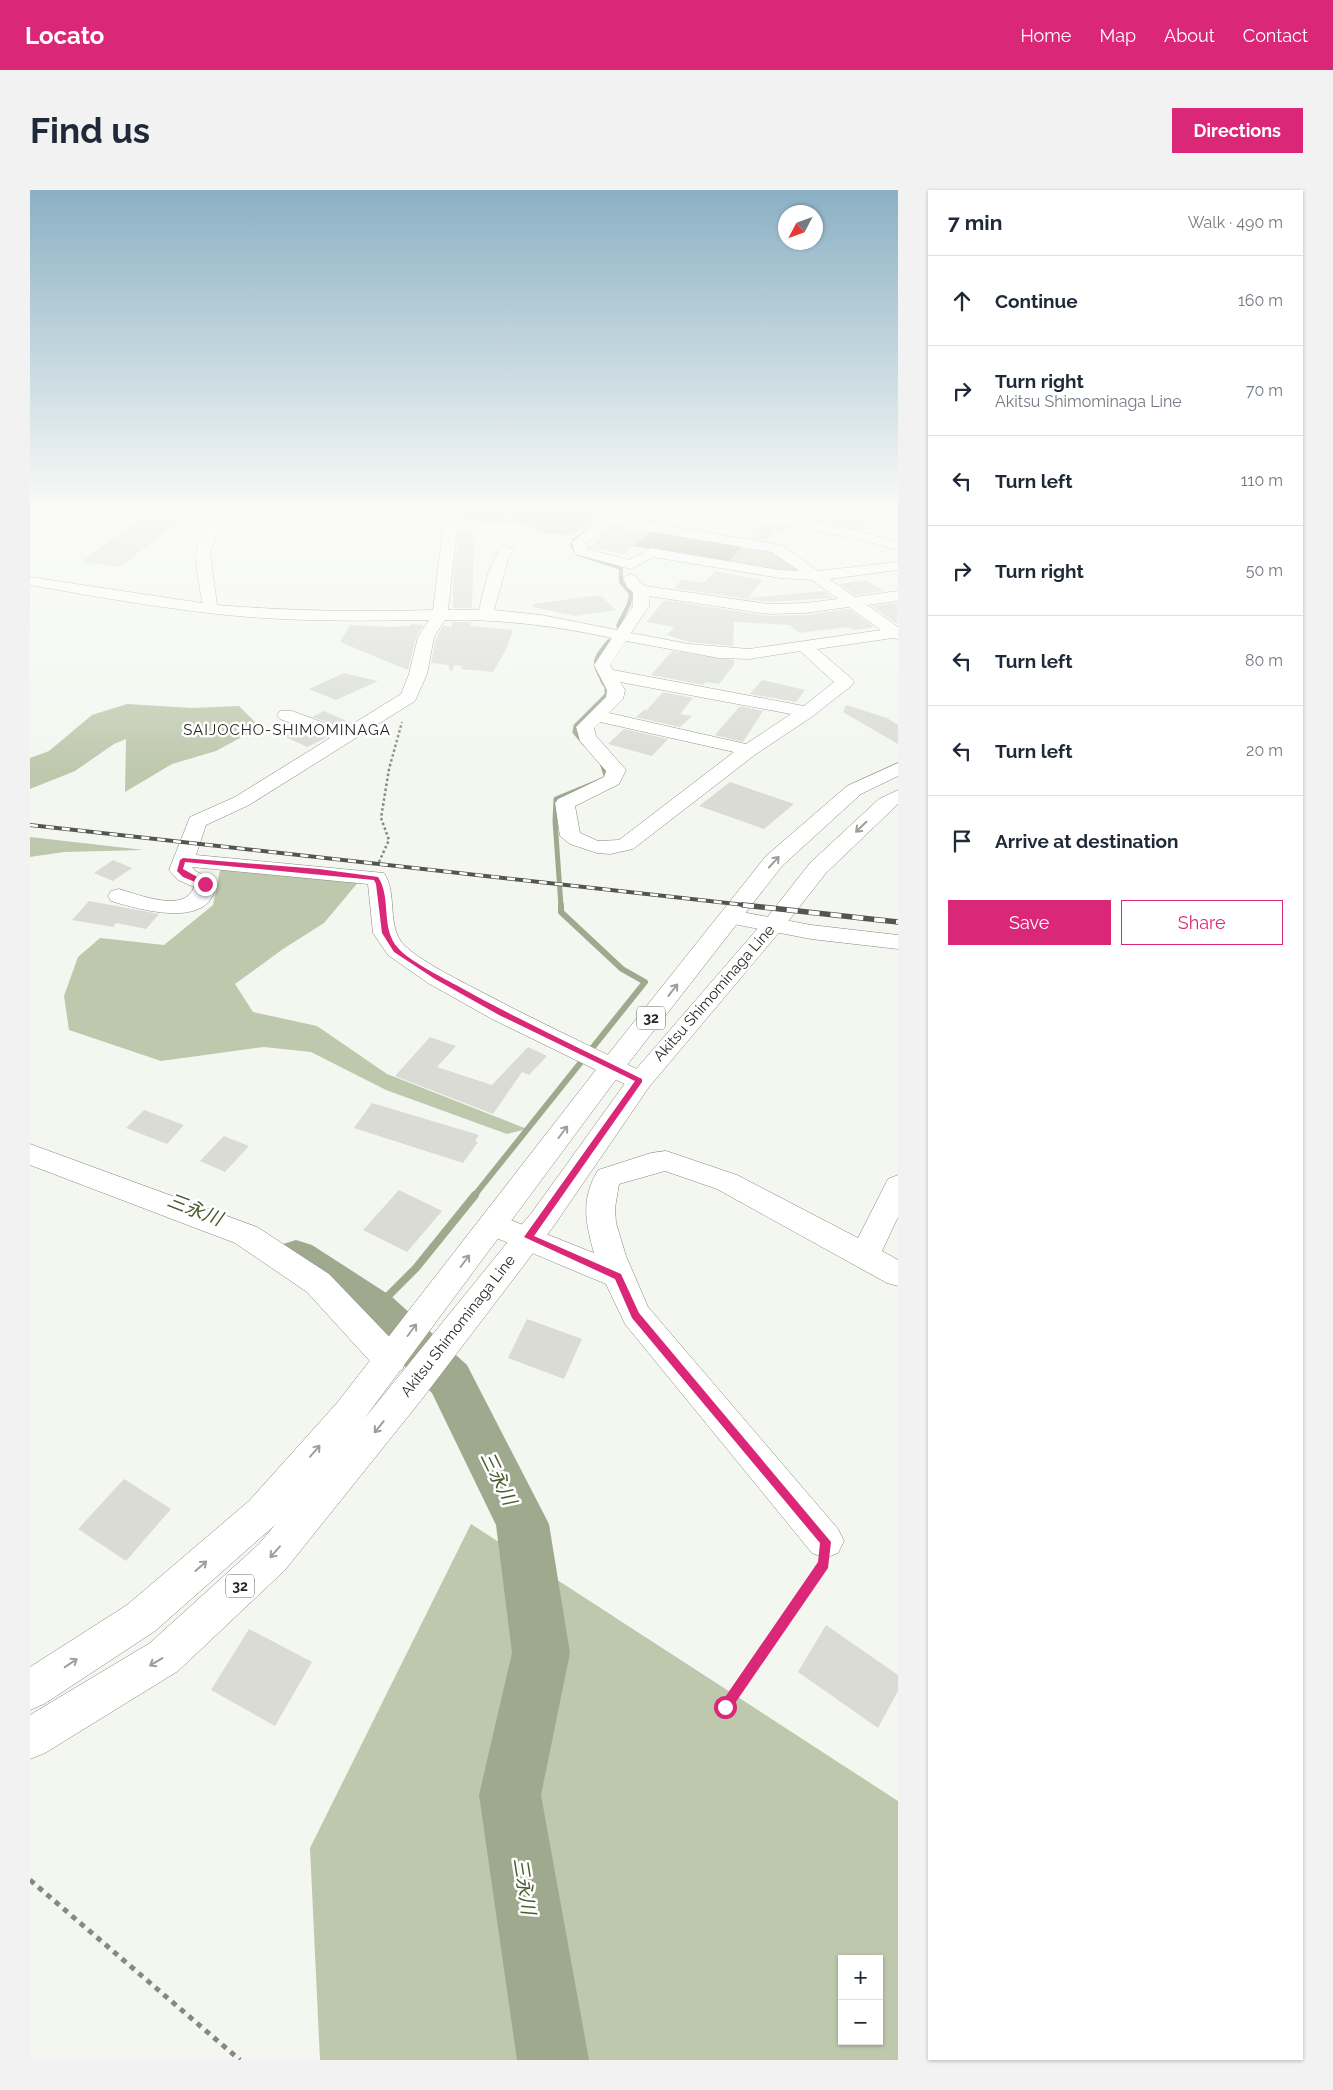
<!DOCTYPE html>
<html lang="en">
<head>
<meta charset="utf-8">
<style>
	body { margin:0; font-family:Raleway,"Noto Sans JP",sans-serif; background:#f2f2f3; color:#1f2937 }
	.controls { position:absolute; right:15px; bottom:15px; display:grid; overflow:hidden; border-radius:0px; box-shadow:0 1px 4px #0004 }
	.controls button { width:45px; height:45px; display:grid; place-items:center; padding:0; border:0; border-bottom:1px solid #e0e1e3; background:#fff; color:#1f2937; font:25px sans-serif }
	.compass { position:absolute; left:748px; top:15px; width:45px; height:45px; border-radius:50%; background:#fff; box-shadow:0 1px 4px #0004; rotate:229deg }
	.stop { position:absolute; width:15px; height:15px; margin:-11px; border:4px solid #db2777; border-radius:50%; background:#fff }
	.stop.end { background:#db2777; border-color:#fff; box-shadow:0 1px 5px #0008 }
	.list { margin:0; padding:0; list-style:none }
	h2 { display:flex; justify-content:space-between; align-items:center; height:65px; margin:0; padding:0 20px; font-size:21px }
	h2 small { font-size:16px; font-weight:400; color:#747a83 }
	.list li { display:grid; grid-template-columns:32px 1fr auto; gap:15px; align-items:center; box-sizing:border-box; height:90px; padding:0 20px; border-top:1px solid #e0e1e3 }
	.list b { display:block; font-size:19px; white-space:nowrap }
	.list p { margin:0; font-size:16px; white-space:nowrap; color:#747a83 }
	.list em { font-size:16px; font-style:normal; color:#747a83 }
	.actions { display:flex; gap:10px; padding:15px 20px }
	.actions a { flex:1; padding:11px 0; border:1px solid #db2777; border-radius:0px; text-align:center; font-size:18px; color:#db2777 }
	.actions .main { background:#db2777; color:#fff }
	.icon { flex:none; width:28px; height:28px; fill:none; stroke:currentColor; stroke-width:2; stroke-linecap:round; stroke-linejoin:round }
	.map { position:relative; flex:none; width:868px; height:1870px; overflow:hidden; border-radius:0px }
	header { display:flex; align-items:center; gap:30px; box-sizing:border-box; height:70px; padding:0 25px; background:#db2777; color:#fff }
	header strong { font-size:24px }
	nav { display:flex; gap:28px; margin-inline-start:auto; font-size:18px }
	.intro { display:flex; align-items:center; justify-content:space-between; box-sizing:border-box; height:120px; padding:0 30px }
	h1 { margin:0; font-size:35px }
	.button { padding:12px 22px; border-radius:0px; background:#db2777; color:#fff; font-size:18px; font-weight:700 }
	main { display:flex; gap:30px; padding:0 30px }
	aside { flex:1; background:#fff; border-radius:0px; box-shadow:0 1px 4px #0004 }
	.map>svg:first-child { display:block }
	.green { fill:#c3cbb6 }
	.forest { fill:#bec8ac; fill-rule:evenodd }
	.water { fill:#9fa98e }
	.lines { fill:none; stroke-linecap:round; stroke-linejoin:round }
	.stream-far3 { stroke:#9fa98e; stroke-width:4 }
	.stream-far2 { stroke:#9fa98e; stroke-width:5 }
	.stream-far1 { stroke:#9fa98e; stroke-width:6 }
	.stream { stroke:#9fa98e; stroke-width:8 }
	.river { fill:#9fa98e; fill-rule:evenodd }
	.building { fill:#d9dbd4 }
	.minor-casing { stroke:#858781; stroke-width:1 }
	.major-casing { stroke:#858781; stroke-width:1 }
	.path-far2 { stroke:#868883; stroke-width:2.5; stroke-dasharray:2.5 2.5; stroke-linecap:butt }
	.path-far1 { stroke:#868883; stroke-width:4; stroke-dasharray:4.5 4.5; stroke-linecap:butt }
	.path { stroke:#868883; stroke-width:5; stroke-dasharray:5.5 5.5; stroke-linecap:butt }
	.minor { fill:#fff; fill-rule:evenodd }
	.major { fill:#fff; fill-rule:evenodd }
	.rail-far1-casing { stroke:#545551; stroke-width:4 }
	.rail-casing { stroke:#545551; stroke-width:5.5 }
	.rail-far1 { stroke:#fff; stroke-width:2.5; stroke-dasharray:8; stroke-linecap:butt }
	.rail { stroke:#fff; stroke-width:4; stroke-dasharray:11; stroke-linecap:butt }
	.oneway { stroke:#9e9f9d }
	.route { fill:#db2777 }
	.labels { text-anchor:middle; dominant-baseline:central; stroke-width:5; stroke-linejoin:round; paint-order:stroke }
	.shield { fill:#fff; stroke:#686967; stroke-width:1 }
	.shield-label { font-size:14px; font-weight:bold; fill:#282926 }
	.far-quarter-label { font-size:15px; letter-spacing:1px; fill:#282926; stroke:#fff }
	.street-label { font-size:15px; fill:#282926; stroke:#fff }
	.near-water-label { font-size:19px; font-style:italic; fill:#4c5b2d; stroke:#fff }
</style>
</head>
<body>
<header>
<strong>Locato</strong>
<nav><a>Home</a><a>Map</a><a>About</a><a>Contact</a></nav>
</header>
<div class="intro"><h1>Find us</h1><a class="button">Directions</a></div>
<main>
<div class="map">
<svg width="868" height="1870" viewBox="0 0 868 1870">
	<rect width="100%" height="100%" fill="#f4f7f0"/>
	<path class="green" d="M 714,355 L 743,361 L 768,380 L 763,383 L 696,374 Z"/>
	<path class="forest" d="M 352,320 L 557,320 L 566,326 L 564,334 L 538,345 L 520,344 L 494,334 L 421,330 Z
		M 97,514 L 162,518 L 209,516 L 230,537 L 186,561 L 142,574 L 95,602 L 96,549 L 84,554 L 45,581 L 0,599 L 0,568 L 19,561 L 62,525 Z
		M 0,647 L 114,660 L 34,662 L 0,667 Z
		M 191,675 L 330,690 L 294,733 L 253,759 L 205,794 L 223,822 L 287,836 L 357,884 L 497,939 L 477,944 L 356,900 L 281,862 L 234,857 L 131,871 L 39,840 L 34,806 L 48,767 L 70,748 L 134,755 L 183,715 Z
		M 441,1334 L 868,1611 L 868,1870 L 290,1870 L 280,1658 ZM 812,1769 L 849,1769 L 849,1851 L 812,1851 Z"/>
	<path class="water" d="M 623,339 L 714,355 L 696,374 L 603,356 Z"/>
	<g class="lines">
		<path class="stream-far3" d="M 559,340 L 544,350 L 542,356 L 548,364 L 591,378 L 591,392 L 601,404 L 599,414 L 588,436
			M 574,493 C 561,471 564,470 579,451"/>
		<path class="stream-far2" d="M 555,554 L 545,542 L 546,536 L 577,505 L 577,497 L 573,491
			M 531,716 L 525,631 L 526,609 L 577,588 L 572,573"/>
		<path class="stream-far1" d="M 444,1006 L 615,792 L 592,779 L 531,722 L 531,715"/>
		<path class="stream" d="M 345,1119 L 386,1078 L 445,1005"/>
		<path class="river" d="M 266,1050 L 282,1055 L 361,1106 L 437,1175 L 519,1334 L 540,1463 L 511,1605 L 559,1870 L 487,1870 L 449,1605 L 482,1463 L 466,1335 L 402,1203 L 329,1132 L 250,1079 L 244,1067 L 250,1055 Z"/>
	</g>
	<path class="building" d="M 612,320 L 640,320 L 627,332 L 593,327 L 598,322 L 605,323 Z
		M 782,320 L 791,320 L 843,328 L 834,341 L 780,330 Z
		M 113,326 L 149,330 L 91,377 L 51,372 Z
		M 728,334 L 756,338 L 753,343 L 744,341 L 737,351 L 718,347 Z
		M 581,337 L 616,343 L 595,364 L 559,358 Z
		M 429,342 L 442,342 L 442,349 L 444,349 L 442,418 L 423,418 L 423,390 Z
		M 685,381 L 732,390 L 718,408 L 794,401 L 803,408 L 738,412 L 644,398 L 652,389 L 674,393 Z
		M 836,390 L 853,401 L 825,405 L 809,394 Z
		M 570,405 L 586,420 L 546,426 L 503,417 L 503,414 Z
		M 635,410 L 738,426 L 775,425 L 819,419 L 844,437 L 824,440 L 819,437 L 769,443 L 760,435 L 704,432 L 703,456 L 659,452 L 637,445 L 644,437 L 616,432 Z
		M 868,413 L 867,434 L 842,416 Z
		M 422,432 L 441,432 L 440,436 L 483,440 L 476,459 L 463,482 L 431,479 L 433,476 L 425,475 L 422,481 L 419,480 L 419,475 L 401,473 L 406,448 L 413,436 L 422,437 Z
		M 381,434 L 394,435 L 386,447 L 378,480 L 310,452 L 320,435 L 360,437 L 380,436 Z
		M 642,461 L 704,470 L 704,475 L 689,494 L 676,492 L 673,495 L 621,485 Z
		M 314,483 L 348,491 L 306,510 L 279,499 Z
		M 732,490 L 775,500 L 766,512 L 720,504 Z
		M 633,502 L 663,508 L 650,524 L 662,526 L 650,537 L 606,527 L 614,520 L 617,520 Z
		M 816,515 L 857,528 L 868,535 L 868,554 L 813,522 Z
		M 710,516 L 733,521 L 713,552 L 685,545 Z
		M 294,521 L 321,533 L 313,538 L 282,527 Z
		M 262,536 L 296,548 L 277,557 L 247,543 Z
		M 594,539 L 638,549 L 622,566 L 578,554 Z
		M 700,592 L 764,614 L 734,639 L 669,616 Z
		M 83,670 L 102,678 L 83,691 L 64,683 Z
		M 59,711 L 124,723 L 129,724 L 116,739 L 86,733 L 83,737 L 42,730 Z
		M 400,847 L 426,856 L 407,877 L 462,895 L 498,857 L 517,866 L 499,885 L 492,882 L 463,924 L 365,886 Z
		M 342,913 L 449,945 L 445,951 L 448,952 L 433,973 L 324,938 Z
		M 114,920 L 154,935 L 137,954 L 96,938 Z
		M 194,946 L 219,956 L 195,982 L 170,971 Z
		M 369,1000 L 412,1021 L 377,1062 L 333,1040 Z
		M 497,1129 L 552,1149 L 534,1189 L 478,1168 Z
		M 94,1289 L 141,1319 L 96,1371 L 48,1339 Z
		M 796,1435 L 868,1485 L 868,1501 L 848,1538 L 768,1482 Z
		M 219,1439 L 282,1472 L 245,1536 L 181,1500 Z"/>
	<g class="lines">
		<g class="minor-casing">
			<path id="minor" d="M 13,320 L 29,320 L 0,337 L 0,327 Z
				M 191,320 L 205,320 L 187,344 L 180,363 L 187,415 C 259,421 331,422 403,420 L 414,330 L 422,320 L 436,320 L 428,330 L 418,420 L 449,420 C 453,405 461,359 476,356 L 483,360 L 479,366 L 464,420 L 511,425 L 587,440 L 603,416 L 603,402 L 597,397 L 593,388 L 600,384 L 605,385 L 609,392 L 615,396 L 738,414 L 775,413 L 808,409 L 782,390 L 750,388 L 623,367 L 601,379 L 545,364 L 542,352 L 563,335 L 564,320 L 578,320 L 578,326 L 751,355 L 788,381 L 868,372 L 868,380 L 799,389 L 825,407 L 868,401 L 868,411 L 837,415 L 868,437 L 868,449 L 863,448 L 787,459 L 821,488 L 824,492 L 821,496 L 783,526 L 726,564 L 603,659 L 580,664 L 567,663 L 540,654 L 530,646 L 525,613 L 528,609 L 574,587 L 576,581 L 550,551 L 546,537 L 576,507 L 577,500 L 564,475 L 582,448 C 526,436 472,429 415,430 L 404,447 L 397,484 L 385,511 L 219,615 L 176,635 L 166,665 L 354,683 C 368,704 356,736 374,755 C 389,770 423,787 442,797 C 500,828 560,856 619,885 L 623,891 L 619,897 L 610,900 L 601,897 L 462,829 L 398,793 L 358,765 L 343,743 L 338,694 L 162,677 C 167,685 180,685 186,694 C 181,741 108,719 81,711 L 78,706 L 81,701 L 89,699 C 107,704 155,724 164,697 L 148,690 L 139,680 L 160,627 L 205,607 L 300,548 L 250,529 L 247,525 L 250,521 L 262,521 L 313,540 L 371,504 L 379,484 L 388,447 L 399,430 C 328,431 257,432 187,424 C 124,417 62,406 0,395 L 0,387 L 172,413 C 166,366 157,360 191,320 ZM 577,334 L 742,362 L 769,381 L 750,380 L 621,358 L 599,370 L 557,359 L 556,353 L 571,343 ZM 619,406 L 738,424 L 775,423 L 819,417 L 851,440 L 719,459 L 659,454 L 601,443 L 619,416 ZM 596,451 L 689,468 L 719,469 L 770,461 L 804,492 L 774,516 L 583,480 L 580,475 ZM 590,492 L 761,524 L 716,554 L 579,523 L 593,509 L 595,500 ZM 570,532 L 704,562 L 589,650 L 568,651 L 550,643 L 545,616 L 589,594 L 596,580 L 566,546 L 564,538 Z
				M 674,320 L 704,320 L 821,339 L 868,352 L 868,360 L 820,347 L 681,324 Z
				M 825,320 L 852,320 L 868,323 L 868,331 L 827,323 Z
				M 701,720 L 781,735 L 868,745 L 868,759 L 781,749 L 693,732 L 690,727 L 693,722 Z
				M 0,954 L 227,1037 L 299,1084 L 372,1160 L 376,1170 L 372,1180 L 360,1184 L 348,1180 L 277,1102 L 205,1053 L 0,975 Z
				M 636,961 L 707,985 L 828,1048 L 858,989 L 868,985 L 868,1027 L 852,1061 L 868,1070 L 868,1096 L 857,1093 L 687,999 L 635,981 L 589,994 L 585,1018 L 586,1033 L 596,1066 L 618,1117 L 808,1339 L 814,1351 L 808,1363 L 795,1368 L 782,1363 L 595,1134 L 576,1094 L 452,1042 L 448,1034 L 452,1026 L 463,1023 L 564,1063 C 555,1031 551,1009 568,980 L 621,963 Z"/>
		</g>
		<g class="major-casing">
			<path id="major" d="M 868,573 L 868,586 L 831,604 L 752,676 L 590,884 L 334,1229 L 503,1021 L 601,885 L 736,729 L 780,673 L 849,609 L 868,600 L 868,614 L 796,683 L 752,739 L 619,897 L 523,1037 L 392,1209 L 255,1380 L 148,1481 L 15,1563 L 0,1569 L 0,1525 L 120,1453 L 229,1354 L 287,1285 L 245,1335 L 125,1441 L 14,1514 L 0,1520 L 0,1477 L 97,1415 L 219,1311 L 307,1213 L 572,872 L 736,666 L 817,596 Z"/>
		</g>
		<path class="path-far2" d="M 349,672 L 359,650 L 351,628 L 359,579 L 372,532"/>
		<path class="path-far1" d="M 788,1382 L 792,1376"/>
		<path class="path" d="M 695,1517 L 789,1381
			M 0,1690 L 210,1870"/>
		<use href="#minor" class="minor"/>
		<use href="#major" class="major"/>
		<g class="rail-far1-casing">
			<path id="rail-far1" d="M 0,635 L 724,716"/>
		</g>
		<g class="rail-casing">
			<path id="rail" d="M 713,715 L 868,732"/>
		</g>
		<use href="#rail-far1" class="rail-far1"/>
		<use href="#rail" class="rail"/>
	</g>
	<defs><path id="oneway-shaft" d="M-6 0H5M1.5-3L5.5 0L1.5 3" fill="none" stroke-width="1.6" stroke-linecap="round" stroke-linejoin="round" transform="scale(1.25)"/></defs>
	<g class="oneway">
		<use href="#oneway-shaft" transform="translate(831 637) rotate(136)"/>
		<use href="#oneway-shaft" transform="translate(744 672) rotate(-47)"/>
		<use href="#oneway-shaft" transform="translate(643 800) rotate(-52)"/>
		<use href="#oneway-shaft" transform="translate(533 942) rotate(-53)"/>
		<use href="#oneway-shaft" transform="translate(435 1071) rotate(-53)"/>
		<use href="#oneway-shaft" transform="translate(382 1140) rotate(-53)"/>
		<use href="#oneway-shaft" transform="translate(349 1237) rotate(129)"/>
		<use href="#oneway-shaft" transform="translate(285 1261) rotate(-49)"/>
		<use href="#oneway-shaft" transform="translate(245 1362) rotate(131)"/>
		<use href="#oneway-shaft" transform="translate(171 1376) rotate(-41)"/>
		<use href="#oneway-shaft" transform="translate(126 1472) rotate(149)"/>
		<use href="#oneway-shaft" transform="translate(41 1473) rotate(-33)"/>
	</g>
	<linearGradient id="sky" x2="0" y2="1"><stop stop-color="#8bb0c4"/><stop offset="0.55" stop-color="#fafbf8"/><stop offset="1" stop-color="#fafbf8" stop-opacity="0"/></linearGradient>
	<rect width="868" height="582" fill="url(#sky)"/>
	<path class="route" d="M 153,668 L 289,679 L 348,687 C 362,708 350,738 368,758 C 378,770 411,787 426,795 C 487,829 550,858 612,889 L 612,892 L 504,1046 L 591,1084 L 609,1123 L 801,1352 L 798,1378 L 699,1522 L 695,1523 L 691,1522 L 689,1517 L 691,1513 L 788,1372 L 790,1353 L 602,1128 L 585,1089 L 494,1047 L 605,891 L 469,825 L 405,789 L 364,762 L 352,743 L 346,694 L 344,690 L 155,672 L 153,679 L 178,693 L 175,696 L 153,687 L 147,681 L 150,670 Z"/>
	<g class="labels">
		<g class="shield">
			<rect x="607" y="816.5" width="28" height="23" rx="4"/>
			<rect x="196" y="1384.5" width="28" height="23" rx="4"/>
		</g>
		<g class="shield-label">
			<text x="621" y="828">32</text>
			<text x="210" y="1396">32</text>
		</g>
		<g class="far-quarter-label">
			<text x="257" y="540">SAIJOCHO-SHIMOMINAGA</text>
		</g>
		<g class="street-label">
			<text transform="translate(684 803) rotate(-49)">Akitsu Shimominaga Line</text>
			<text transform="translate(428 1136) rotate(-52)">Akitsu Shimominaga Line</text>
		</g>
		<g class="near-water-label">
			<text transform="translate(165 1019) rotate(21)">三永川</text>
			<text transform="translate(469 1288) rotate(64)">三永川</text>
			<text transform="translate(495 1696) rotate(81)">三永川</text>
		</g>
	</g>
</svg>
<div class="controls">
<button>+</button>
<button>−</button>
</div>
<svg class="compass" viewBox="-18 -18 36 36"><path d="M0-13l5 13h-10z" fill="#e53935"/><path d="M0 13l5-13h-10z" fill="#747a83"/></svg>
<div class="stop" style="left:695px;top:1517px"></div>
<div class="stop end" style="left:175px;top:694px"></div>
</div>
<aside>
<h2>7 min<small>Walk · 490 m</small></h2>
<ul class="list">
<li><svg class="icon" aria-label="ahead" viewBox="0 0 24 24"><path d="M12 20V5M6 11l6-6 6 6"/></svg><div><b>Continue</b></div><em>160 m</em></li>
<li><svg class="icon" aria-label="right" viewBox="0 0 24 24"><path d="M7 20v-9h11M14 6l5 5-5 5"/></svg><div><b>Turn right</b><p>Akitsu Shimominaga Line</p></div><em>70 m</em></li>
<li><svg class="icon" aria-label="left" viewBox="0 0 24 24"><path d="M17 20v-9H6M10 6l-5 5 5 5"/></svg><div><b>Turn left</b></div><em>110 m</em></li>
<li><svg class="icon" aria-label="right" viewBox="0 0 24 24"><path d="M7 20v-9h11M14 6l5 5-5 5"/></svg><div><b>Turn right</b></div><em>50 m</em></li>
<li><svg class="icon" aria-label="left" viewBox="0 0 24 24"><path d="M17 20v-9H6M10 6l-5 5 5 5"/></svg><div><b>Turn left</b></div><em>80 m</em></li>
<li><svg class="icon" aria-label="left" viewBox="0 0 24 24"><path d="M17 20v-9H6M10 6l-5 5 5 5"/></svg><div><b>Turn left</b></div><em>20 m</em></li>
<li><svg class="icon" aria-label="arrive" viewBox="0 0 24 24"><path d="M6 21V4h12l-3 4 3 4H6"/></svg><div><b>Arrive at destination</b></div></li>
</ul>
<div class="actions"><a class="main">Save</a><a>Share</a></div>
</aside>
</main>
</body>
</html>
